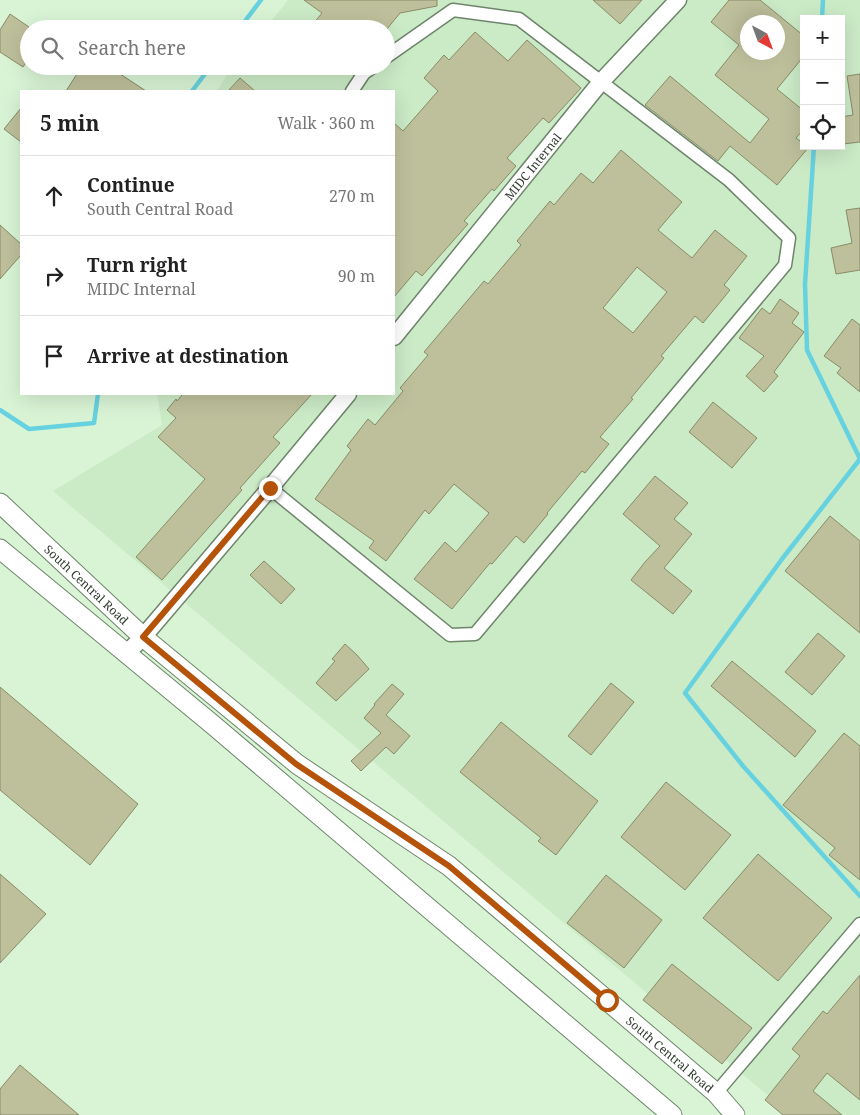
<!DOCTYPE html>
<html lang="en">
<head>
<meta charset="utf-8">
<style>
	body { margin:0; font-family:"Noto Serif",serif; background:#f6f6f6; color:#222 }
	.controls { position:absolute; right:15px; top:15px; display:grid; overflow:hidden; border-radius:0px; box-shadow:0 5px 20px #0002 }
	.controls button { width:45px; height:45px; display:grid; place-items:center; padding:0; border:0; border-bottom:1px solid #e0e0e0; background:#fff; color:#222; font:25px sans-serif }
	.compass { position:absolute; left:740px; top:15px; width:45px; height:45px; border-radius:50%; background:#fff; box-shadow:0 5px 20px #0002; rotate:139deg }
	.stop { position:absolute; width:15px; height:15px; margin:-11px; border:4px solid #b45309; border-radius:50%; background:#fff }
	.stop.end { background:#b45309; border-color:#fff; box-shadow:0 1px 5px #0008 }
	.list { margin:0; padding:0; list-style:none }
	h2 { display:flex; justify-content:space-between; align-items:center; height:65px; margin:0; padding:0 20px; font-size:21px }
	h2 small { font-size:16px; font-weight:400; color:#767676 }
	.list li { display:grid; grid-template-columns:32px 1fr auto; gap:15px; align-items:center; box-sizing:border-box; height:80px; padding:0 20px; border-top:1px solid #e0e0e0 }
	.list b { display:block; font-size:19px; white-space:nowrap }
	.list p { margin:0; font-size:16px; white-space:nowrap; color:#767676 }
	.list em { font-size:16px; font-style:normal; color:#767676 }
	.icon { flex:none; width:28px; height:28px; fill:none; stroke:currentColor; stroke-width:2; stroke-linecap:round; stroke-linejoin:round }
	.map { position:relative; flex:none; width:860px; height:1115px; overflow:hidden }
	.search { position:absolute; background:#fff; box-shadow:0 5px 20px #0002; left:20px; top:20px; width:375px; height:55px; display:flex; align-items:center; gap:12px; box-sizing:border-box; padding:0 18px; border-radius:28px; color:#767676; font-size:19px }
	.panel { position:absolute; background:#fff; box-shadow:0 5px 20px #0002; left:20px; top:90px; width:375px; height:305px; border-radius:0px }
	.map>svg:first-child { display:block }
	.built { fill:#cbeac6; fill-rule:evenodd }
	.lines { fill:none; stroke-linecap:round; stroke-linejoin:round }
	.stream { stroke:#67d2df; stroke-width:4.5 }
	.building { fill:#bebf9b; stroke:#898b68; fill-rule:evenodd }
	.minor-casing { stroke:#6d856a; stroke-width:15 }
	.tertiary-casing { stroke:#6d856a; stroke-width:19 }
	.secondary-casing { stroke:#6d856a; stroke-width:21 }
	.minor { stroke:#fff; stroke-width:12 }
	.tertiary { stroke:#fff; stroke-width:16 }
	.secondary { stroke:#fff; stroke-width:19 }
	.route { stroke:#b45309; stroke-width:6 }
	.labels { text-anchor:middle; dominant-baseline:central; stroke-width:4; stroke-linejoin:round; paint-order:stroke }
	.street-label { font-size:12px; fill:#303b2f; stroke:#fff }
</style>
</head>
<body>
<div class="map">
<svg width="860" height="1115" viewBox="0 0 860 1115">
	<rect width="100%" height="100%" fill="#d9f4d5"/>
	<path class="built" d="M 288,0 L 860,0 L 860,1115 L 791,1115 L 53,491 L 162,425 L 157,394 L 394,394 L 394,91 L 217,91 L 223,81 L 234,66 L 386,66 L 386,29 L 265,29 ZM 804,19 L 841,19 L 841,146 L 804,146 ZM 748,22 L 778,22 L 778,52 L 748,52 Z"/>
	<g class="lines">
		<path class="stream" d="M 822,19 L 823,0
			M 239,29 L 261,0
			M 192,91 L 211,66
			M 814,146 L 805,284 L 807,350 L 860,459 L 782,559 L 685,693 L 743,766 L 860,896
			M 0,410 L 29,429 L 94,423 L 98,394"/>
	</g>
	<path class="building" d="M 304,0 L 437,0 L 437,6 L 400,13 L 387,29 L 309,29 L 322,13 Z
		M 593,0 L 642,0 L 620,24 Z
		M 729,0 L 760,0 L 804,36 L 804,56 L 777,89 L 804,111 L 804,129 L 796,138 L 804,144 L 804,146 L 808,148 L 777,185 L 730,146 L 718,161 L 645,105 L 670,76 L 750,143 L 769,119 L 715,75 L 739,45 L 711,22 ZM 748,22 L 778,22 L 778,52 L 748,52 Z
		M 10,14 L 29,27 L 29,58 L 23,67 L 0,52 L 0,30 Z
		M 475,32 L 508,61 L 527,40 L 581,88 L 549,123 L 543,118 L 507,158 L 516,166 L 494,191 L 492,189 L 464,221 L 468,224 L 422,276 L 416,271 L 394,297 L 394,123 L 403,131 L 438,91 L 424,78 L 444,55 L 449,60 Z
		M 82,66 L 108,66 L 146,91 L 66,91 Z
		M 860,74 L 860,142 L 843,144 L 841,130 L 841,117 L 853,115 L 847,76 Z
		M 240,78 L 255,91 L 228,91 Z
		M 21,108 L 21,142 L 4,129 Z
		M 621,150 L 682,202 L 658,230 L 692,258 L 715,230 L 747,256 L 724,285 L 730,290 L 703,323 L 695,316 L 661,356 L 664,358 L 631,398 L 633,399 L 600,437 L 609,444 L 585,473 L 582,471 L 547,513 L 548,514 L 524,543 L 516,536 L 492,564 L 490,563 L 452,609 L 414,579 L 445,542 L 456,552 L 489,513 L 454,484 L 429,514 L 425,510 L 386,561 L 369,548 L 374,541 L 315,499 L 351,450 L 347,446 L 368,419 L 375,425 L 403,391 L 400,388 L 428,355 L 424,352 L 484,281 L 488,284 L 521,245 L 517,241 L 550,201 L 554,205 L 581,173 L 593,183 ZM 637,267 L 667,292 L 633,333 L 603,308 Z
		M 860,208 L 860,270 L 836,274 L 831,248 L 852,243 L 846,210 Z
		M 0,225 L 21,244 L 21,255 L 0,279 Z
		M 780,299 L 799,313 L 792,323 L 804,332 L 774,372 L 778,376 L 764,392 L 746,376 L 764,356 L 739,338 L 762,308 L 770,314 Z
		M 852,319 L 860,325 L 860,392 L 837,373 L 841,368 L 824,356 Z
		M 183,394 L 312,394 L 273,437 L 280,443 L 240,488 L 242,490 L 162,580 L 136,557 L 205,479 L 158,437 L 176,418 L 167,410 L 176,399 L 177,401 Z
		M 713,402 L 757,438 L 732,468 L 689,432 Z
		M 655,476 L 688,503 L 674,519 L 692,534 L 664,568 L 692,591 L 673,614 L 631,580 L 645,562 L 660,546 L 623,514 Z
		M 830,516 L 860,541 L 860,633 L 785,571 Z
		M 264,561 L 295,589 L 281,604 L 250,575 Z
		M 818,633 L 845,656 L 812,695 L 785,672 Z
		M 345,644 L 357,655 L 369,669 L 336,701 L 316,683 L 335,661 L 332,659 Z
		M 732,661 L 816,731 L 795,757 L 711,686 Z
		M 611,683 L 634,702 L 591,755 L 568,736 Z
		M 392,684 L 404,694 L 386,715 L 410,736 L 394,754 L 386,747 L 361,771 L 351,761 L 381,733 L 364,718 L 375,705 L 374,704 Z
		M 0,687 L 138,804 L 90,865 L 0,790 Z
		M 501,722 L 598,801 L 556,855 L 538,841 L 541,838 L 460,772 Z
		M 844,733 L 860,746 L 860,880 L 829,855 L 835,848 L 783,805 Z
		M 666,782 L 731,835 L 685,890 L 621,837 Z
		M 758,854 L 832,918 L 778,981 L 703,918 Z
		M 0,874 L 46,914 L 0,963 Z
		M 606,875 L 662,920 L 624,968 L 567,923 Z
		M 672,964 L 752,1028 L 722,1064 L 643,1000 Z
		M 860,975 L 860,1100 L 827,1073 L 813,1091 L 842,1115 L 783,1115 L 765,1100 L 800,1056 L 792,1049 L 823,1011 L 827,1014 Z
		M 20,1065 L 79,1115 L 0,1115 L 0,1089 Z"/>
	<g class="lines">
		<g class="minor-casing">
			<path id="minor" d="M 352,91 L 364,73 L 374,66
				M 270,488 L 450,635 L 475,634 L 785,265 L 789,238 L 729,180 L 519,19 L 453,10 L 386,57
				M 716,1093 L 860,924"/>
		</g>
		<g class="tertiary-casing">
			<g id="tertiary">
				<path id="s1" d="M 394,337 L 600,83 L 678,0"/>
				<path d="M 126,654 L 143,637 L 270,488 L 348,394"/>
			</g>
		</g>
		<g class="secondary-casing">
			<g id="secondary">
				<path id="s2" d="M 0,503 L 143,637 L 297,764 L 449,866 L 716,1093 L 735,1115"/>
				<path d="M 0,549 L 212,724 L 672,1115"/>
			</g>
		</g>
		<use href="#minor" class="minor"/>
		<use href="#tertiary" class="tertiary"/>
		<use href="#secondary" class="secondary"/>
	</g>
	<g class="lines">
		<path class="route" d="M 270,488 L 143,637 L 296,764 L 449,866 L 607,1000"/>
	</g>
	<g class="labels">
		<g class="street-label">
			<text stroke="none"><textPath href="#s1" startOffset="220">MIDC Internal</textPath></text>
			<text stroke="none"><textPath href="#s2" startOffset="119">South Central Road</textPath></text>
			<text stroke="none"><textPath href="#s2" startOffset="869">South Central Road</textPath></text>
		</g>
	</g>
</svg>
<div class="controls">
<button>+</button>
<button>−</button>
<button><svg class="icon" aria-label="locate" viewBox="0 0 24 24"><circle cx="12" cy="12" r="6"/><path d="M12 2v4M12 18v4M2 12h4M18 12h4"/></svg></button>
</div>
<svg class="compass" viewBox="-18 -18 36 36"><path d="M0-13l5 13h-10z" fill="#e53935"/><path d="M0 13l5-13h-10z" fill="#767676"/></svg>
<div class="stop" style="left:607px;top:1000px"></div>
<div class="stop end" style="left:270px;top:488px"></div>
<div class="search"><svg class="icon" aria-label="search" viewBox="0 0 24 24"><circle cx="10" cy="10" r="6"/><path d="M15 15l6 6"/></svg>Search here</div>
<section class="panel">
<h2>5 min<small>Walk · 360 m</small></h2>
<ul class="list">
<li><svg class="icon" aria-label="ahead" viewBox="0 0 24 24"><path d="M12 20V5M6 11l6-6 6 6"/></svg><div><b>Continue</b><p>South Central Road</p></div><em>270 m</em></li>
<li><svg class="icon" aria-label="right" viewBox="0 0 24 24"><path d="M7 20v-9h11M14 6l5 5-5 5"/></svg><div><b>Turn right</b><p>MIDC Internal</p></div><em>90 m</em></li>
<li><svg class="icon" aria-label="arrive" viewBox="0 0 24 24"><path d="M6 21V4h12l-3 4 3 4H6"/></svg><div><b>Arrive at destination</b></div></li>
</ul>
</section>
</div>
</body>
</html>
